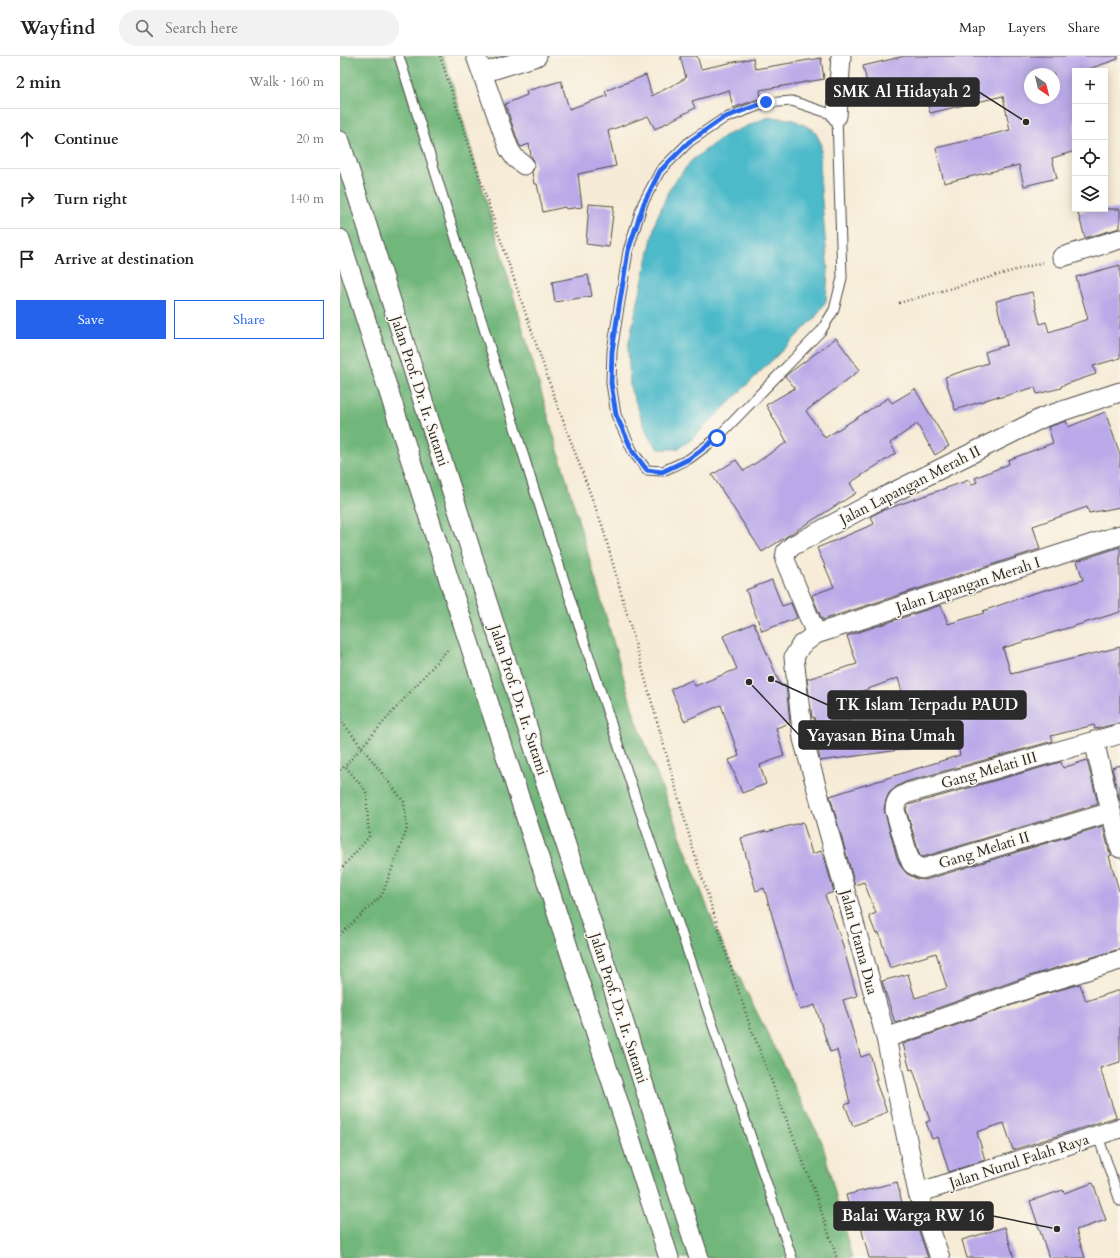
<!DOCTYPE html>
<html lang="en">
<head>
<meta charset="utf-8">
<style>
	body { margin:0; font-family:Cardo,serif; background:#f2f2f2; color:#202124 }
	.controls { position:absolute; right:12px; top:12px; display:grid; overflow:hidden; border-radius:0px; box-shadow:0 2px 10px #0003 }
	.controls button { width:36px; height:36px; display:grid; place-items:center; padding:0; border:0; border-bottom:1px solid #e0e0e0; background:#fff; color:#202124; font:20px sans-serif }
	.compass { position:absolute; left:684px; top:12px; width:36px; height:36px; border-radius:50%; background:#fff; box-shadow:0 2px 10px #0003; rotate:145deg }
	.stop { position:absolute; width:12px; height:12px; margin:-9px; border:3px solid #2563eb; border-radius:50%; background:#fff }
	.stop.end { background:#2563eb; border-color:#fff; box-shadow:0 1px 4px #0008 }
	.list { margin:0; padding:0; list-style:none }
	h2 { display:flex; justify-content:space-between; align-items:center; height:52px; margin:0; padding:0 16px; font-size:17px }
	h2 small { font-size:13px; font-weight:400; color:#757577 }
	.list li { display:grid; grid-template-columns:26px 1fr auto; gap:12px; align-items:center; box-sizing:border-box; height:60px; padding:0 16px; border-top:1px solid #e0e0e0 }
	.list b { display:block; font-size:15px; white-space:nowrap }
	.list em { font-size:13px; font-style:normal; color:#757577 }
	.actions { display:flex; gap:8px; padding:12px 16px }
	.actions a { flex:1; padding:9px 0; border:1px solid #2563eb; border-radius:0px; text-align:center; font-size:14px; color:#2563eb }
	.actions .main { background:#2563eb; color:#fff }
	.icon { flex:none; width:22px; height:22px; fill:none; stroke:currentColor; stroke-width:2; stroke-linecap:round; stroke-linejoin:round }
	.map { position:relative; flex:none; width:780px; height:1202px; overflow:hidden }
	header { display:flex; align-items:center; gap:24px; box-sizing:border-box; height:56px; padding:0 20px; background:#fff; border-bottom:1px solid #e0e0e0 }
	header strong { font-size:19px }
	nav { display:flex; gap:22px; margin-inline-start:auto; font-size:14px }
	.search { width:280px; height:36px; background:#f2f2f2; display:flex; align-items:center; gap:10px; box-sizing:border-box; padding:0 14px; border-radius:22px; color:#757577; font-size:15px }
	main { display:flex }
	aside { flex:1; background:#fff }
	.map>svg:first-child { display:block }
	.forest { fill:#71b67a; stroke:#4e7052 }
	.water { fill:#4ebaca; stroke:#3c727a }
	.building { fill:#b9a9e8; fill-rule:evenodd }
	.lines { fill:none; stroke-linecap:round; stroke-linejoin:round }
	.lane-casing { stroke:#494845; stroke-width:11 }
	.street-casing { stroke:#494845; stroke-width:21 }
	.path { stroke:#494845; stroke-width:2.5; stroke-dasharray:1 3; stroke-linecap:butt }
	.lane { stroke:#fff; stroke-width:9 }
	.street { stroke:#fff; stroke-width:19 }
	.route { stroke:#2563eb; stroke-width:5 }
	.labels { text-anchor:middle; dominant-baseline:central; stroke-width:3; stroke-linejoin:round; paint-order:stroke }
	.street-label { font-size:15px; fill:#2b2b2b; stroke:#fbf7ec }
	.leader { fill:none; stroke:#2b2b2b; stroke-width:1.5 }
	.callout-dot { fill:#2b2b2b; stroke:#fbf7ec; stroke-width:1.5 }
	.callout { fill:#2b2b2b; stroke:#2b2b2b; stroke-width:1.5 }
	.callout-label { font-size:16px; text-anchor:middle; font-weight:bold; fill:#fff }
</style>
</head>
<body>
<header>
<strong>Wayfind</strong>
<div class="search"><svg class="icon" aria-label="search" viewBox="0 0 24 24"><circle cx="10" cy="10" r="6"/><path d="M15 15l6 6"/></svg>Search here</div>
<nav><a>Map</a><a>Layers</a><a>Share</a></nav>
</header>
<main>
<aside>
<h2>2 min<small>Walk · 160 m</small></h2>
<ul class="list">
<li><svg class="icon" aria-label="ahead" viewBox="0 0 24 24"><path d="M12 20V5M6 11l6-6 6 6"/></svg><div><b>Continue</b></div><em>20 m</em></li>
<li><svg class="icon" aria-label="right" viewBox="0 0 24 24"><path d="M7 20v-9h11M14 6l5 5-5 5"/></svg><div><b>Turn right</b></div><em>140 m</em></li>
<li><svg class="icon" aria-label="arrive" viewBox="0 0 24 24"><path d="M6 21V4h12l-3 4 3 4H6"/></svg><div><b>Arrive at destination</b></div></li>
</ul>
<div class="actions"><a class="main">Save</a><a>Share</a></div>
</aside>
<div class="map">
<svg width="780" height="1202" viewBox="0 0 780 1202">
	<rect width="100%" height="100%" fill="#fbf7ec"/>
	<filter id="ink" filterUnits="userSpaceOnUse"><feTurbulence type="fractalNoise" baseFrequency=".025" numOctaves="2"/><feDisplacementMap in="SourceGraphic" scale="8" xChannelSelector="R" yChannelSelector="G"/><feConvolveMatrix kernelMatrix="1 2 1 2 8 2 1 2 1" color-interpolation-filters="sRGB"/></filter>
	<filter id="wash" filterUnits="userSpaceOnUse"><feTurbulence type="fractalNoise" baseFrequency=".012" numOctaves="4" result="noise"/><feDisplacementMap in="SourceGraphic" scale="16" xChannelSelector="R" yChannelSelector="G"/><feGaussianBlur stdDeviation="0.9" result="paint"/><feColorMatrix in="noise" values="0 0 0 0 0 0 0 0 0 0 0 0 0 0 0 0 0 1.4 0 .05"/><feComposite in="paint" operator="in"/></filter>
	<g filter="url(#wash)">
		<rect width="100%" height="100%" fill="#f6ebd6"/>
		<path class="forest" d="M 0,0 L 103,0 L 113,30 L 295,661 L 378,879 L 482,1086 L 512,1202 L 0,1202 Z"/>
		<path class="water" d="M 428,61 L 452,63 L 474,74 L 481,87 L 480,122 L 488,216 L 486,245 L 475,262 L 352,383 L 337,393 L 318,393 L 309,382 L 290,331 L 288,291 L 316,164 L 330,132 L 351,105 L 384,80 Z"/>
		<g id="blocks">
			<path class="building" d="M 340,0 L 357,0 L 361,13 L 413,2 L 415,13 L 481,2 L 484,23 L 420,34 L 421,42 L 393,52 L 389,34 L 352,45 L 355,52 L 315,73 L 308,60 L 268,75 L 276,110 L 238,118 L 242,151 L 226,153 L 225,151 L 203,156 L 197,128 L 194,128 L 192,116 L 195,110 L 194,105 L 191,100 L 189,88 L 181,91 L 179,88 L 165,48 L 187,39 L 186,35 L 221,25 L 229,53 L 267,40 L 265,35 L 306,19 L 312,40 L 346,22 Z
				M 565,0 L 778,0 L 778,3 L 743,15 L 735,15 L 735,95 L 712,102 L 717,122 L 684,130 L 679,109 L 604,127 L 596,92 L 670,74 L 663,40 L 590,57 L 583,30 L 531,42 L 523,10 ZM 690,18 L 714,18 L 714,42 L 690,42 Z
				M 249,148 L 274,150 L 269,191 L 246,188 Z
				M 750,153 L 780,153 L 780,172 L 745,182 L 738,157 Z
				M 780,209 L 780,302 L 753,310 L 756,318 L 721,330 L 721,332 L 697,338 L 695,331 L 658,342 L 658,340 L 615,354 L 605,321 L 648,307 L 645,296 L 667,289 L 656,245 L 692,236 L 700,268 L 706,266 L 709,276 L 748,263 L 736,221 Z
				M 248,219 L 252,240 L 215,246 L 212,226 Z
				M 496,282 L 520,314 L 466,355 L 485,382 L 548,342 L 552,347 L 575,333 L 609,390 L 595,399 L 577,368 L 550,387 L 556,397 L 510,427 L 516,437 L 422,496 L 372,419 L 396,404 L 404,415 L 447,386 L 426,349 L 455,332 L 445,320 Z
				M 765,356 L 780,398 L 780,451 L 749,457 L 747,451 L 693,470 L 700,493 L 482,564 L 472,539 L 494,531 L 477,492 L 534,468 L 531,460 L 541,455 L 629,424 L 631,429 L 637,426 L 635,422 L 669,408 L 668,404 L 713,387 L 708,371 L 726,365 L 728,371 Z
				M 780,491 L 780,556 L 663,592 L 671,618 L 780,591 L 780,667 L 755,673 L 754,669 L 711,680 L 713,685 L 565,726 L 556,731 L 549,737 L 546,744 L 544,753 L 557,802 L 562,812 L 567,818 L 577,823 L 585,824 L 763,770 L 769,795 L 772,799 L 769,800 L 780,838 L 780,893 L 689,920 L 555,967 L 542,925 L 568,918 L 575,942 L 607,932 L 596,897 L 550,912 L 539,877 L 536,878 L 529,860 L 536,857 L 524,826 L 515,829 L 490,740 L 620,699 L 617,686 L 480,705 L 474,661 L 472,662 L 467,623 L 517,608 L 507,580 L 601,549 L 608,568 L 644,557 L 643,555 L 694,537 L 709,533 L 709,534 L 743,524 L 737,505 ZM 558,622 L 572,671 L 512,688 L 506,641 Z
				M 432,524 L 442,550 L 451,547 L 457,562 L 422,575 L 406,534 Z
				M 414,567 L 441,630 L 446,629 L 450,667 L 436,672 L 444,700 L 420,709 L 426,728 L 402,737 L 389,704 L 399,700 L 381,649 L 344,665 L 331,633 L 352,624 L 355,630 L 397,613 L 383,580 Z
				M 747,704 L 758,748 L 583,801 L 580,800 L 566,753 L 568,749 L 721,706 L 723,712 Z
				M 780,709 L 780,745 L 772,712 Z
				M 463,766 L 472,798 L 481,795 L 483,801 L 484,801 L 494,836 L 485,839 L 500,880 L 517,940 L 503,944 L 521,1001 L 530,998 L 537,1024 L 535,1024 L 547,1056 L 513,1070 L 505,1049 L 510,1047 L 497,994 L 490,996 L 475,949 L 460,954 L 424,832 L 416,835 L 401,782 L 426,775 L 427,776 Z
				M 740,928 L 746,945 L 780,934 L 780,1006 L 760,1012 L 776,1061 L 673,1094 L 664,1067 L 637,1076 L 645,1104 L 609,1116 L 598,1081 L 592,1083 L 586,1066 L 590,1065 L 573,1013 L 570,1014 L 563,988 L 695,941 Z
				M 557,1126 L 568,1172 L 577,1169 L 588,1202 L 529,1202 L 521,1171 L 515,1173 L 506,1139 Z
				M 753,1127 L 766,1164 L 736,1174 L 745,1202 L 709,1202 L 690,1145 L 723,1134 L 724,1137 Z
				M 665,1171 L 674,1202 L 627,1202 L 622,1184 Z"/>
		</g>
	</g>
	<g filter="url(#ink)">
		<use href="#blocks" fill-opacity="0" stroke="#494845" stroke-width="1"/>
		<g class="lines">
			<g class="lane-casing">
				<path id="lane" d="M 59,0 L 195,436 L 300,755 L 452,1202
					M 452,45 L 497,60 L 502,222 L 494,254 L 481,275 L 377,382 L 349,403 L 323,415 L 307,414 L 293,396 L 276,359 L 271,327 L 272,295 L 288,195 L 303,147 L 320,115 L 349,86 L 383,63 L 426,47 Z
					M 758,1080 L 780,1145"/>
			</g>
			<g class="street-casing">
				<path id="street" d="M 136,0 L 169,93 L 175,102 L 184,109
					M 142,16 L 152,14 L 197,0
					M 497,60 L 501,0
					M 0,85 L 184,661 L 270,923 L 359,1202
					M 0,183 L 125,574 L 329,1202
					M 722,201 L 780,183
					M 476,578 L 445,504 L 446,496 L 452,490 L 544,441 L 704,361 L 780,336
					M 754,685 L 780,792
					M 771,756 L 582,813 L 572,808 L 568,799 L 555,754 C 555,744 559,741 568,737 L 780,678
					M 546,982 L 692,931 L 780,904
					M 578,1137 L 780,1072
					M 600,1202 L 578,1137 L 546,982 L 463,683 L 454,601 L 461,589 L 476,578 L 780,479"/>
			</g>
			<path class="path" d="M 100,0 L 153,162 L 214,340 L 262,469 L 353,793 L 409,967 L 474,1134 L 497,1202
				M 559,247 L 704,206
				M 0,663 L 64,746 L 67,773 L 42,839 L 0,879
				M 0,714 L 5,710 L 109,592
				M 0,814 L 29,781 L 26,735 L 5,710"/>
			<use href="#lane" class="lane"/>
			<use href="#street" class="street"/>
		</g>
	</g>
	<g class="lines" filter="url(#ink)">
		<path class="route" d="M 377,382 L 349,403 L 322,416 L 307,414 L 293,396 L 276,359 L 271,327 L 272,295 L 288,195 L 304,147 L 320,115 L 349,86 L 383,62 L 426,46"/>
	</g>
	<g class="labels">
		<g class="street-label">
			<text transform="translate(80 335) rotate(72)">Jalan Prof. Dr. Ir. Sutami</text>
			<text transform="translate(570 429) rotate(-27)">Jalan Lapangan Merah II</text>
			<text transform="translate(628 529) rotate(-18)">Jalan Lapangan Merah I</text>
			<text transform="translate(179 644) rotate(72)">Jalan Prof. Dr. Ir. Sutami</text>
			<text transform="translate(649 714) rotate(-16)">Gang Melati III</text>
			<text transform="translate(644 794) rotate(-17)">Gang Melati II</text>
			<text transform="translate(519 886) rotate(75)">Jalan Utama Dua</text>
			<text transform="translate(279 952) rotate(72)">Jalan Prof. Dr. Ir. Sutami</text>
			<text transform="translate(679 1105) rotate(-18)">Jalan Nurul Falah Raya</text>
		</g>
	</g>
	<path class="leader" d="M686 66L639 36M431 623L488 649M409 626L459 679M717 1173L653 1160"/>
	<g class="callout-dot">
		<circle cx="686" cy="66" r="4"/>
		<circle cx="431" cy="623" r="4"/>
		<circle cx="409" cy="626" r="4"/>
		<circle cx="717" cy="1173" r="4"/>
	</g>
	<g class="callout">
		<rect x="486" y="22" width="153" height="28" rx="4"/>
		<rect x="488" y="635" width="198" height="28" rx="4"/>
		<rect x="459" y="665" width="164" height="28" rx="4"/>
		<rect x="494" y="1146" width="159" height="28" rx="4"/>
	</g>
	<g class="callout-label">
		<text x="562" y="41">SMK Al Hidayah 2</text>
		<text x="587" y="654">TK Islam Terpadu PAUD</text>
		<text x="541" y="685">Yayasan Bina Umah</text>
		<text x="573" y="1165">Balai Warga RW 16</text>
	</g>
</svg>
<div class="controls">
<button>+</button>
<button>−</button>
<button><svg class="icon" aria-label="locate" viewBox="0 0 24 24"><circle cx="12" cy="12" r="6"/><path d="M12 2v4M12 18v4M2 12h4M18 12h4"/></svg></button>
<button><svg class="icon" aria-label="layers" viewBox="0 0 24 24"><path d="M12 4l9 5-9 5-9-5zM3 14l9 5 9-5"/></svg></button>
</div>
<svg class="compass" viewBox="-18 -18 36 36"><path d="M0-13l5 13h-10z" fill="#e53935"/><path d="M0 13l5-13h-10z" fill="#757577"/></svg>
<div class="stop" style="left:377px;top:382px"></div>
<div class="stop end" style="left:426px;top:46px"></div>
</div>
</main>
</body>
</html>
